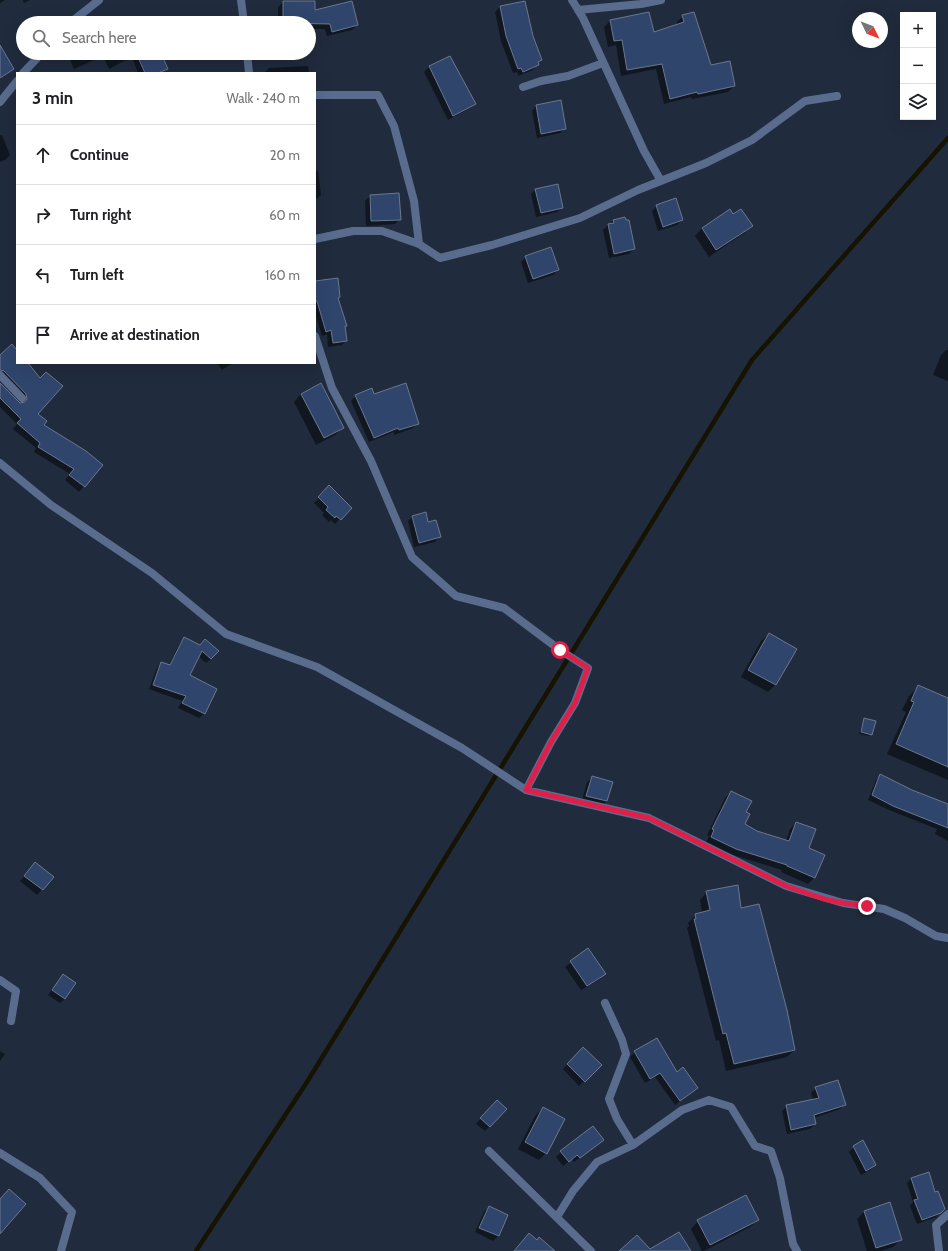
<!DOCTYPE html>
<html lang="en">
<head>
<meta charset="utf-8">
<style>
	body { margin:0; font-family:Cabin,sans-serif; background:#f6f6f6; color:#202124 }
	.controls { position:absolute; right:12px; top:12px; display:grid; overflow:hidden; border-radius:0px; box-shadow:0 4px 16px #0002 }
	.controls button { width:36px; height:36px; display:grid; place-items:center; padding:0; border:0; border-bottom:1px solid #e0e0e0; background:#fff; color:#202124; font:20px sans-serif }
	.compass { position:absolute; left:852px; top:12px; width:36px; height:36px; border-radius:50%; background:#fff; box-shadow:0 4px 16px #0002; rotate:133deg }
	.stop { position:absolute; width:12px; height:12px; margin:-9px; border:3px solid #e11d48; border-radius:50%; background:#fff }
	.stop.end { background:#e11d48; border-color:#fff; box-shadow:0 1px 4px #0008 }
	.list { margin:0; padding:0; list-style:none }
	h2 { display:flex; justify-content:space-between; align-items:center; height:52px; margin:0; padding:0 16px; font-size:17px }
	h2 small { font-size:13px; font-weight:400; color:#757577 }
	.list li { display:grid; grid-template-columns:26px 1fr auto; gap:12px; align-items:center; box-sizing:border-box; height:60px; padding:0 16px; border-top:1px solid #e0e0e0 }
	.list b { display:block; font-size:15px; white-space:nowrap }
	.list em { font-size:13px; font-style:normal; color:#757577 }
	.icon { flex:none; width:22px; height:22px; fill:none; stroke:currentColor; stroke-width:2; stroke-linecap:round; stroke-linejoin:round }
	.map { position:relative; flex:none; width:948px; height:1251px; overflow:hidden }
	.search { position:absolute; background:#fff; box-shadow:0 4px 16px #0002; left:16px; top:16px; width:300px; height:44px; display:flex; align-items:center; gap:10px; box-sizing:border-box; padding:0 14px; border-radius:22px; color:#757577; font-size:15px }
	.panel { position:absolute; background:#fff; box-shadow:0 4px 16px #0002; left:16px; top:72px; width:300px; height:292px; border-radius:0px }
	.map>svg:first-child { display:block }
	.shadow { fill:#0007 }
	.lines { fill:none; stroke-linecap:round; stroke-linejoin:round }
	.stream { stroke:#161300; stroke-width:4.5 }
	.building { fill:#30456c; stroke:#6b778d }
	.minor { stroke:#596c8e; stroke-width:8 }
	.route { stroke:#e11d48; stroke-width:5 }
</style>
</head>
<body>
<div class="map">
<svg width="948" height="1251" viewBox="0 0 948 1251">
	<rect width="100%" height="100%" fill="#202b3d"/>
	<path class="shadow" d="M 0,0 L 5,0 L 0,3 Z
		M 23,0 L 30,0 L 24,3 Z
		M 283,2 L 314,12 L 357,25 L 352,30 L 327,36 L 325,29 L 309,29 L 309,23 L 278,23 L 278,7 Z
		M 500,7 L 532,36 L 541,60 L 533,70 L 518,76 L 517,72 L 513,73 L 501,41 L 495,12 Z
		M 649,13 L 653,33 L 677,25 L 677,22 L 683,16 L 710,66 L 734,86 L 728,92 L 692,99 L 691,97 L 664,104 L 656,69 L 621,76 L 616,45 L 608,47 L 604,27 L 610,21 Z
		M 116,19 L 117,23 L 108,23 Z
		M 0,47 L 13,69 L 0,79 Z
		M 67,53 L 132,53 L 133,55 L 128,59 L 109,69 L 103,56 L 74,69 Z
		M 143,53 L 160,53 L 165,69 L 161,73 L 138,73 L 133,60 L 138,56 Z
		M 449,57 L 475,104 L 470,108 L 448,120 L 424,72 L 429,67 Z
		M 308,66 L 309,73 L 264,73 L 269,68 Z
		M 536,106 L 565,128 L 560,133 L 537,138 L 532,111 Z
		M 0,135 L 2,135 L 10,155 L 5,160 L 0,162 Z
		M 315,171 L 318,171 L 321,195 L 315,200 Z
		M 536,189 L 562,208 L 557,212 L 536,217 L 531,194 Z
		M 370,196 L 400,219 L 395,224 L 366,226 L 365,201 Z
		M 657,206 L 682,220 L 677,225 L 658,231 L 652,211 Z
		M 732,215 L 751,226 L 744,233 L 709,257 L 695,236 L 702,228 Z
		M 614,220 L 625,222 L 634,249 L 629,254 L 609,258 L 603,230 Z
		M 526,257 L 558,270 L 553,275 L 528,283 L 521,262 Z
		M 315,282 L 339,297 L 338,299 L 346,325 L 344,327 L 346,341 L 342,345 L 328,347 L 327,334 L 322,336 L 315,313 Z
		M 946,350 L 948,350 L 948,381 L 933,375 L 941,355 Z
		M 17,352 L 17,363 L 27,363 L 37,414 L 42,426 L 102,465 L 79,492 L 65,480 L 70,474 L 34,452 L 36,448 L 13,429 L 17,424 L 0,407 L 0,384 L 17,403 L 22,404 L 22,399 L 0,377 L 0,356 Z
		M 217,363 L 233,363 L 222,370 Z
		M 301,394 L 343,428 L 335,435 L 316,445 L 294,402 Z
		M 356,396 L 418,423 L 413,428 L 394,435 L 394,432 L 369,442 L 351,401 Z
		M 329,487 L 351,508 L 335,524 L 331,520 L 329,522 L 322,515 L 324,513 L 314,503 Z
		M 413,516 L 428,523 L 439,537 L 435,542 L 414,547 L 408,521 Z
		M 769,634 L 795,649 L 775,685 L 768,692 L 741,677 L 761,641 Z
		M 184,638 L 200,646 L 211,659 L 206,663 L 198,656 L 188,676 L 216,689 L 204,714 L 199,718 L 178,708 L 182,701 L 149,689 L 157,668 L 161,663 L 168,666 L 180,643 Z
		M 918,687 L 948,700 L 948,780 L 887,754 L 906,712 L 902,710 L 909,696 Z
		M 865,719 L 871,734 L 869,736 L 859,734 L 863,722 Z
		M 881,776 L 911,791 L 945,804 L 948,802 L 948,841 L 935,834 L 937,829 L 889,810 L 868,800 L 876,780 Z
		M 592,778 L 607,801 L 602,806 L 582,800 L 587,782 Z
		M 731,792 L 745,812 L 744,825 L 757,832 L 786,841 L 790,829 L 796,823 L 807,848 L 824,855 L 814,878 L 808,884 L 781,872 L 782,870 L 730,854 L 706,843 L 709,836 L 707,835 L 725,798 Z
		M 31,869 L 52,877 L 37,895 L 20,881 Z
		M 707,892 L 741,909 L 794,1050 L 787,1057 L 726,1071 L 719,1040 L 716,1041 L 687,928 L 689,926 L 688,923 L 696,915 L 702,913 L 700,900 Z
		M 588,950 L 604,974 L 600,979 L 581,990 L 565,967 Z
		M 63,975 L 65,999 L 60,1003 L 48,995 Z
		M 583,1048 L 600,1065 L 579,1086 L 563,1069 Z
		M 0,1051 L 5,1054 L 0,1061 Z
		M 635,1052 L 676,1073 L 697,1088 L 675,1105 L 655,1077 L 645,1083 L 630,1057 Z
		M 816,1088 L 845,1104 L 840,1109 L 814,1118 L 815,1124 L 810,1129 L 787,1134 L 782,1111 L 787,1106 L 813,1100 L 811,1093 Z
		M 492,1106 L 490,1126 L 485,1131 L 476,1124 Z
		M 543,1108 L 546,1153 L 539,1160 L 518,1149 L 535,1116 Z
		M 598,1144 L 574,1162 L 572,1159 L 563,1166 L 556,1157 L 561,1152 Z
		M 854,1147 L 875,1165 L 870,1170 L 861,1175 L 849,1152 Z
		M 911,1179 L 934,1193 L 944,1209 L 936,1217 L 917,1224 L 910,1206 L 913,1202 L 907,1183 Z
		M 489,1207 L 507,1216 L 498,1236 L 493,1241 L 475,1232 L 484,1212 Z
		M 864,1212 L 901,1239 L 893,1247 L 881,1251 L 867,1251 L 857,1219 Z
		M 758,1220 L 750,1227 L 704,1251 L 702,1251 L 691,1229 L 698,1221 Z"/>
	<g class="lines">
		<path class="stream" d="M 196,1251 L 307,1082 L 752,360 L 948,138"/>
	</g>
	<path class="building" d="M 283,1 L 315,1 L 315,10 L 352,1 L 358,25 L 332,32 L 330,24 L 283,23 Z
		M 525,1 L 533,36 L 542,60 L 538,62 L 539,65 L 523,72 L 521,68 L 518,69 L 506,36 L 500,6 Z
		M 649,12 L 654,32 L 684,22 L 682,15 L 694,12 L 711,65 L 730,61 L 735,86 L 698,94 L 697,92 L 670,99 L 662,64 L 627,70 L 622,40 L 614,41 L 610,20 Z
		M 0,45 L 14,69 L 0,78 Z
		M 136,53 L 161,53 L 168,69 L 158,73 L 145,73 Z
		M 450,56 L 476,104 L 453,116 L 429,66 Z
		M 561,100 L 566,129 L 541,134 L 536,105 Z
		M 558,184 L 563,208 L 541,213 L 535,189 Z
		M 399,193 L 401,220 L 371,221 L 370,195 Z
		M 676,198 L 683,220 L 663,227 L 656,205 Z
		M 730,209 L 733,214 L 741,209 L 753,226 L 716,250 L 702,228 Z
		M 625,217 L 626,220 L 629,220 L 635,249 L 614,254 L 608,224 L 614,223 L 613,220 Z
		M 551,247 L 559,270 L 533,279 L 525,256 Z
		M 338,278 L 340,297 L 338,298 L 347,326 L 345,326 L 347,341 L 333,343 L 331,330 L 326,332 L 317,301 L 315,301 L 315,281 Z
		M 12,344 L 17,350 L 17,363 L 28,363 L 40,378 L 46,372 L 63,386 L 38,414 L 47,421 L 44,425 L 86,451 L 103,465 L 85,487 L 69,475 L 74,469 L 38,447 L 40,443 L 17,423 L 21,419 L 0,398 L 0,383 L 20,403 L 25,402 L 27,399 L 26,394 L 4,371 L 0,370 L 0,355 Z
		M 321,383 L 344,428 L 324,438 L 301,394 Z
		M 406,383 L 419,424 L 399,430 L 398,428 L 374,438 L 355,395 L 372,388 L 374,394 Z
		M 329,485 L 352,508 L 341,520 L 336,516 L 335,518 L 326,510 L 328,507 L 318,497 Z
		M 426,512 L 428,522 L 436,520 L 441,537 L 419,543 L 412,516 Z
		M 769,633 L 797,649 L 776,685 L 748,670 Z
		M 184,637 L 200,645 L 205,639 L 219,651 L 211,659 L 202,651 L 190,675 L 217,689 L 205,714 L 182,703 L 186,696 L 153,685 L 161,662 L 170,665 Z
		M 918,685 L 948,698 L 948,767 L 896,744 L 914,702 L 911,701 Z
		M 864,718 L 876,721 L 872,735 L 861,732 Z
		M 880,774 L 912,790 L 948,804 L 948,828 L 893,806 L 872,795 Z
		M 592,776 L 613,782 L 607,801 L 586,796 Z
		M 731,791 L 752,801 L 746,812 L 750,814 L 745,824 L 757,831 L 789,841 L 796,822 L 816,829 L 809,848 L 825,855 L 815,878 L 787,866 L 787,865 L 736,849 L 711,837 L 714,830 L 712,829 Z
		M 35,862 L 54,877 L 43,890 L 24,876 Z
		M 738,885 L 741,908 L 759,904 L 787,1010 L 795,1050 L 734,1064 L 726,1033 L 723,1034 L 694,919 L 696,919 L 695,914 L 710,910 L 706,891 Z
		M 588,948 L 606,974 L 587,986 L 570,961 Z
		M 63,974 L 76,983 L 65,999 L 52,990 Z
		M 657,1038 L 677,1072 L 683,1067 L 698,1088 L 680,1101 L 660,1073 L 650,1079 L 634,1051 Z
		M 583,1047 L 602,1065 L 585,1082 L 567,1064 Z
		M 838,1080 L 846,1105 L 814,1115 L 816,1124 L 791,1130 L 786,1105 L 819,1098 L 815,1087 Z
		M 497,1100 L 507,1109 L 490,1127 L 480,1118 Z
		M 543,1107 L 565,1119 L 547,1154 L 525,1142 Z
		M 593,1126 L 604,1140 L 580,1158 L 577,1155 L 569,1162 L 560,1151 Z
		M 863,1140 L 876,1165 L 866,1171 L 853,1146 Z
		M 929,1172 L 935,1192 L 938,1191 L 945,1209 L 941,1213 L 922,1220 L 914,1200 L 918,1199 L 911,1178 Z
		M 9,1189 L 26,1204 L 0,1234 L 0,1199 Z
		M 746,1195 L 759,1220 L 710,1245 L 697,1220 Z
		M 890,1202 L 902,1240 L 876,1248 L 864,1211 Z
		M 489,1206 L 508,1215 L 499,1236 L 479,1228 Z
		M 679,1232 L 691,1251 L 619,1251 L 637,1235 L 650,1249 Z
		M 529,1233 L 537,1240 L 539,1237 L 555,1251 L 514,1251 Z"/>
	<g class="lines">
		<path class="minor" d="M 241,0 L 244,23
			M 572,0 L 583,18 L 644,151 L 661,181
			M 578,10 L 641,4 L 661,0
			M 70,23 L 99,0
			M 247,53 L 249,73
			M 23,73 L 42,53
			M 523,87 L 541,81 L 568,76 L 603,63
			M 315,95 L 378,95 L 394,126 L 414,201 L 419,244
			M 0,102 L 17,81
			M 315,239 L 353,231 L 382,231 L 419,244 L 440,258 L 492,245 L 580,218 L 638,190 L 706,163 L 752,140 L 805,101 L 837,96
			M 315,336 L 332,388 L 371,461 L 412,557 L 456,596 L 504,608 L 560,650 L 588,668 L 575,703 L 551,742 L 526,790
			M 0,375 L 22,398
			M 0,463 L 51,505 L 152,573 L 226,634 L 317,667 L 462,748 L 526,790 L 649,818 L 786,886 L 843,903 L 884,909 L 905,918 L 936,936 L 948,938
			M 0,980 L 16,991 L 11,1021
			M 605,1003 L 622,1040 L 626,1054 L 609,1099 L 617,1119 L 633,1145
			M 489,1151 L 591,1251
			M 0,1153 L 40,1178 L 72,1212 L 61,1251
			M 557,1217 L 573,1191 L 597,1162 L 633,1145 L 682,1110 L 709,1100 L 731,1107 L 755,1146 L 771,1151 L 780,1178 L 793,1244 L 797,1251
			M 939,1251 L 936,1225 L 948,1214"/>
	</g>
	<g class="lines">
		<path class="route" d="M 560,650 L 588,668 L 575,703 L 551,742 L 526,790 L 649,818 L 786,886 L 824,899 L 843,903 L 867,906"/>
	</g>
</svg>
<div class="controls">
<button>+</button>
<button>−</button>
<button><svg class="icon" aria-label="layers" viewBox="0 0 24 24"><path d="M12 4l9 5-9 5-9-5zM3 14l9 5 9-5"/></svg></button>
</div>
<svg class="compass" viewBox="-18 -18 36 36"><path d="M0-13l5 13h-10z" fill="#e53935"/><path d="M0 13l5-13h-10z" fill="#757577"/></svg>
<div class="stop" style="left:560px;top:650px"></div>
<div class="stop end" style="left:867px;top:906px"></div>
<div class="search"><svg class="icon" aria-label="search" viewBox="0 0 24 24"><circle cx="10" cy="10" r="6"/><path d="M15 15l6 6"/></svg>Search here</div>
<section class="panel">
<h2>3 min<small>Walk · 240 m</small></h2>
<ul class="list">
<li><svg class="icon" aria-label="ahead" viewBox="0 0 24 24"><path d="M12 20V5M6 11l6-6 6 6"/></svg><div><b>Continue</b></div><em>20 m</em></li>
<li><svg class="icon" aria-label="right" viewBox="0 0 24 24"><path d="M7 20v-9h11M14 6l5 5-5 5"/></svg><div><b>Turn right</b></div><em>60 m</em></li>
<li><svg class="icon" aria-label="left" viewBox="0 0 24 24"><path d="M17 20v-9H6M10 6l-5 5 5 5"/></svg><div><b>Turn left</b></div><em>160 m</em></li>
<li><svg class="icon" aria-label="arrive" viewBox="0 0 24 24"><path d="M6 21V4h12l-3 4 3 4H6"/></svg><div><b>Arrive at destination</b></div></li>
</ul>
</section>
</div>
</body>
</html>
